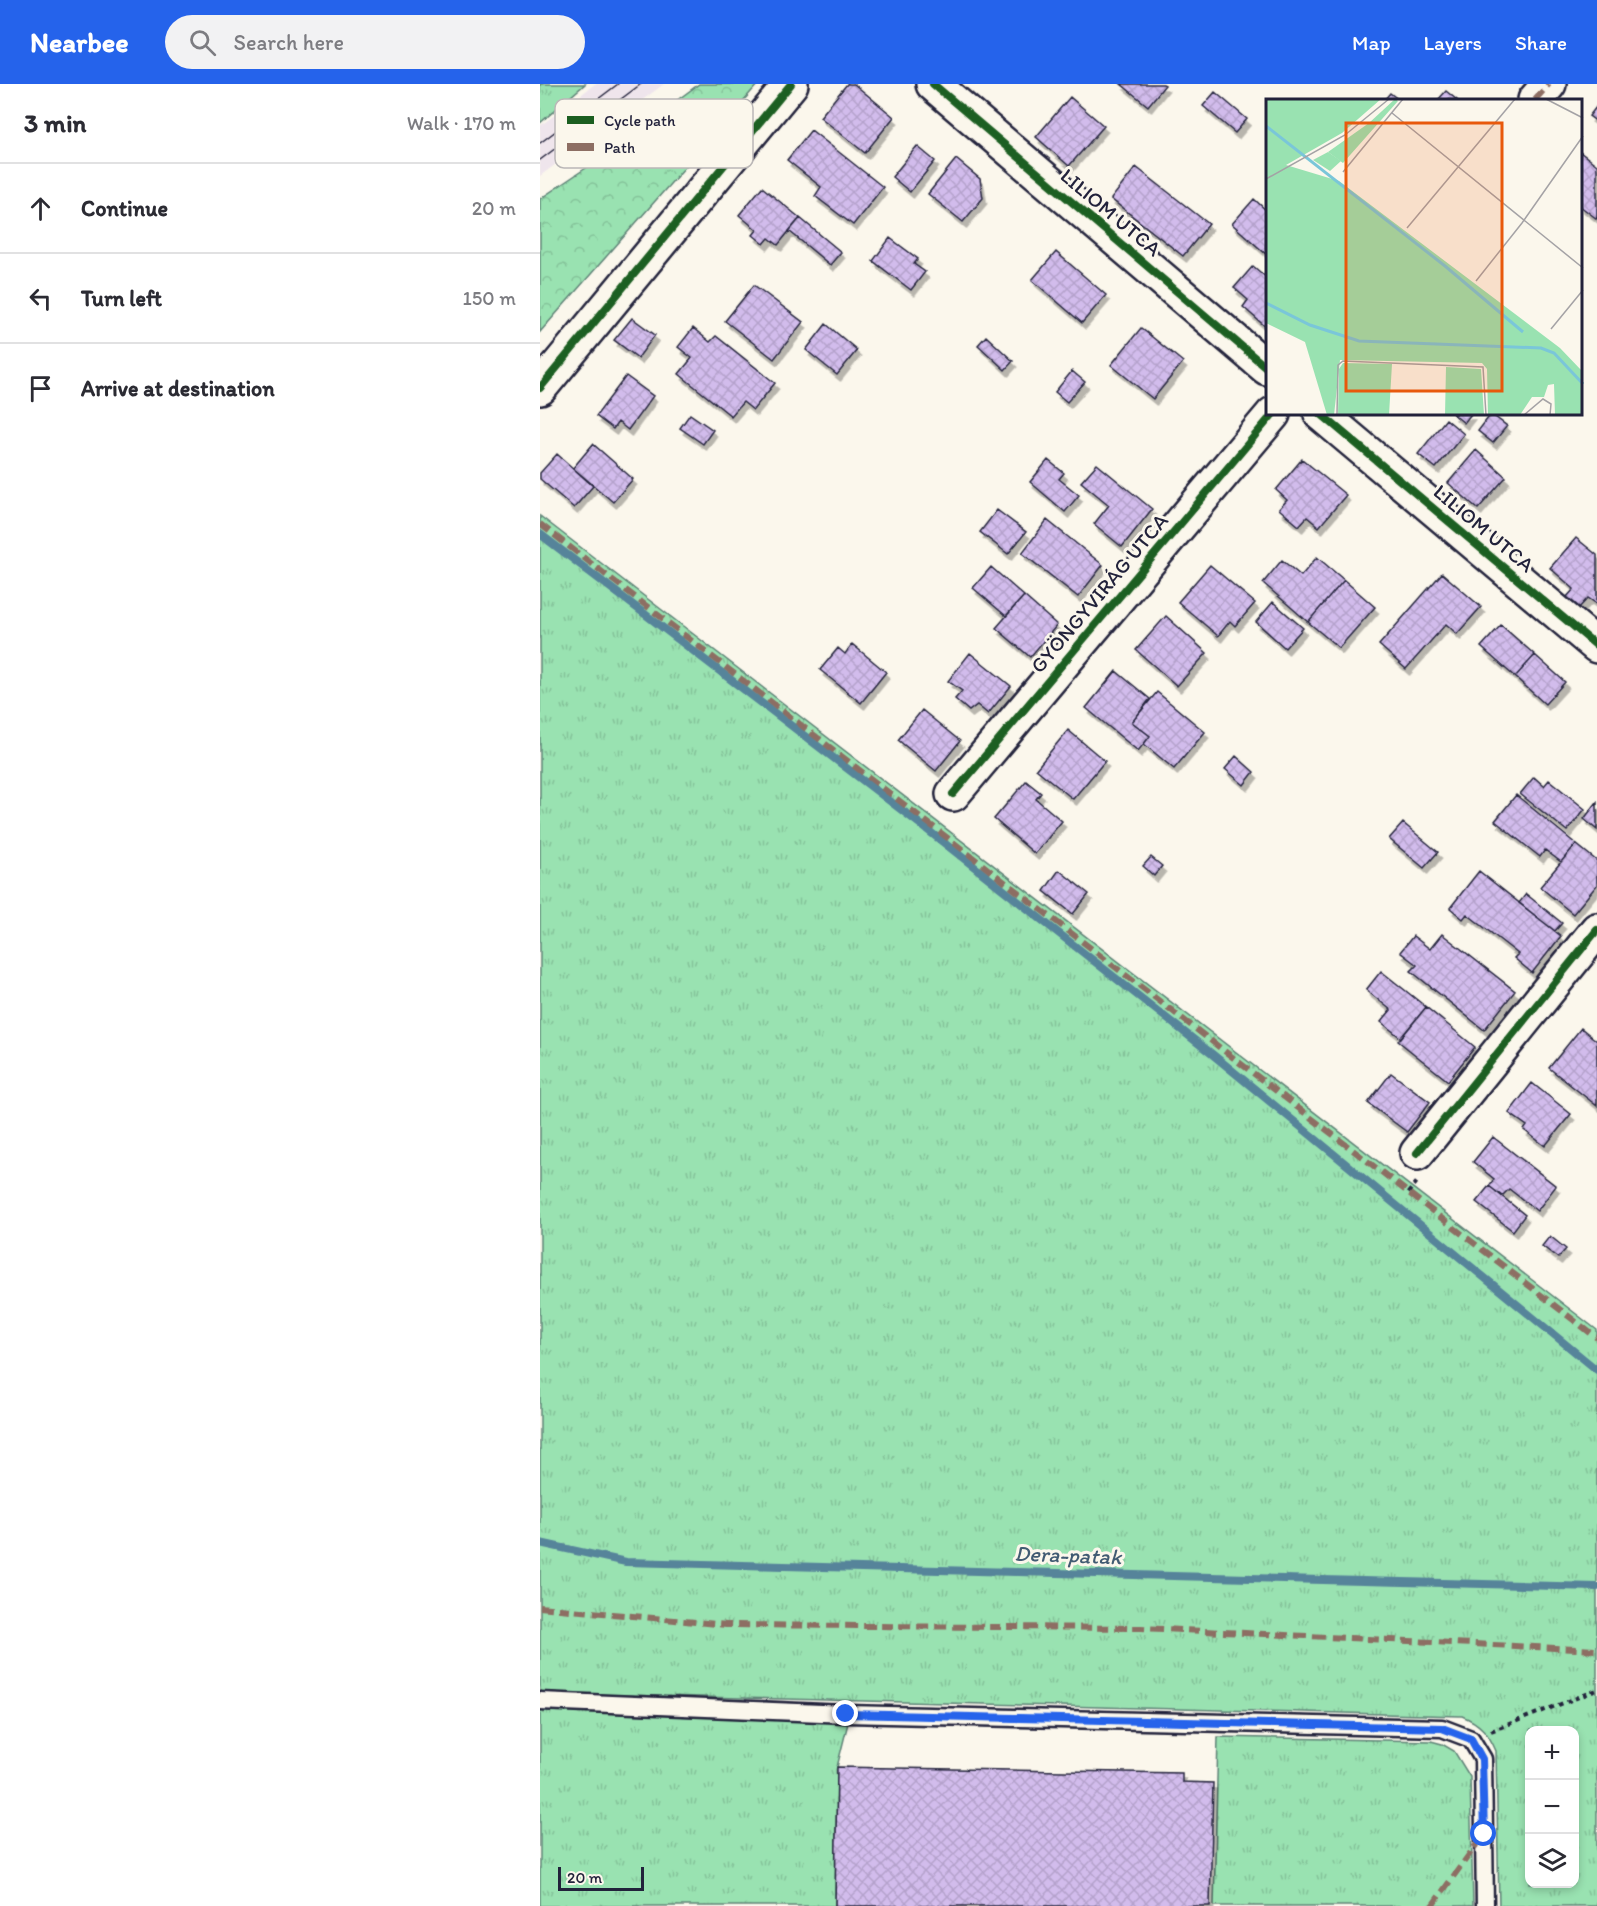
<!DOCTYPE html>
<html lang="en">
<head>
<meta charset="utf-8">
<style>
	body { margin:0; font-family:Itim,sans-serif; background:#f2f2f3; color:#2b2b33 }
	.controls { position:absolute; right:18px; bottom:18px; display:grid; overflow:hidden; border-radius:12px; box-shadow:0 3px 9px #0003 }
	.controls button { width:54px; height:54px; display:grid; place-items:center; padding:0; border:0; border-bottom:2px solid #e1e1e2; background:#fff; color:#2b2b33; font:30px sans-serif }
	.scale { position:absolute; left:18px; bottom:15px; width:86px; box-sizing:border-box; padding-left:6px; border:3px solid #22223b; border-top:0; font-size:16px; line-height:21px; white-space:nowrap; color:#22223b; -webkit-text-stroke:4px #fbf7ec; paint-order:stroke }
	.stop { position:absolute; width:18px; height:18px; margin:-14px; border:4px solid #2563eb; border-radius:50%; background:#fff }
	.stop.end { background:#2563eb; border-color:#fff; box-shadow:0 2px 6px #0008 }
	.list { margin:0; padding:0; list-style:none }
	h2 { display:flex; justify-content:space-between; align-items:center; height:78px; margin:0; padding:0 24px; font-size:26px }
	h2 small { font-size:20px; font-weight:400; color:#7c7c81 }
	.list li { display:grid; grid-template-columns:39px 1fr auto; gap:18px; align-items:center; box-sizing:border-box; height:90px; padding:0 24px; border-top:2px solid #e1e1e2 }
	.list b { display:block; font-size:22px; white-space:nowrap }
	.list em { font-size:20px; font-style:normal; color:#7c7c81 }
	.icon { flex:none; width:33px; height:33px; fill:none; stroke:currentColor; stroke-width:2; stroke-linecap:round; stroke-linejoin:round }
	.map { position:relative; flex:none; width:1057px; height:1822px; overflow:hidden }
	header { display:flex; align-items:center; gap:36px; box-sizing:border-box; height:84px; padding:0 30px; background:#2563eb; color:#fff }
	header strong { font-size:28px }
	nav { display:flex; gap:33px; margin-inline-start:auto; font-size:21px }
	.search { width:420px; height:54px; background:#f2f2f3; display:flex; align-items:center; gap:15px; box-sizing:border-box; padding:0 21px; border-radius:33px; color:#7c7c81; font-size:22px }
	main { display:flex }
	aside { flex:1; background:#fff }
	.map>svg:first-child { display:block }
	.built { fill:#efe5ec }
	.grass { fill:url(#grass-tufts); stroke:#5e8276; stroke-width:1.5; fill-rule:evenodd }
	.forest { fill:url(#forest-crowns); stroke:#5e8276; stroke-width:1.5 }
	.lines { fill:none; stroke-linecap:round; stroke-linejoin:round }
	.stream { stroke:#57849a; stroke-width:8 }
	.building { fill:url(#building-cross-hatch); stroke:#22223b; stroke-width:1.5; filter:url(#shadow) }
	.lane-casing { stroke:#22223b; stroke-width:21 }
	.street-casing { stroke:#22223b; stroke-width:38 }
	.path { stroke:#22223b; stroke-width:4; stroke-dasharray:4.5 4.5; stroke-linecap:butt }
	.lane { stroke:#fbf7ec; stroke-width:16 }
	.street { stroke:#fbf7ec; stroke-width:33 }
	.tram { stroke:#22223b; stroke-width:1.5 }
	.quiet { stroke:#8d6e63; stroke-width:6; stroke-dasharray:12 6; stroke-linecap:butt }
	.cycleway-casing { stroke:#fbf7ec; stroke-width:11 }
	.cycleway { stroke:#1b5e20; stroke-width:8 }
	.route { stroke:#2563eb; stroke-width:8 }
	.labels { text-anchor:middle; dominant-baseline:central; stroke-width:6; stroke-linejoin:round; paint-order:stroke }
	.street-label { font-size:21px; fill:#22223b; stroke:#fbf7ec }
	.water-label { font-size:22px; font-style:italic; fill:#415b72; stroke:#fbf7ec }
	.inset-river { fill:none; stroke:#7ac6d9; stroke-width:3 }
	.inset-road { fill:none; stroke:#a4a2a5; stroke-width:1.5 }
	.view { fill:#e8590c; fill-opacity:0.15; stroke:#e8590c; stroke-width:3 }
	.inset-edge { fill:none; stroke:#22223b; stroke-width:3 }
	.key { fill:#fbf7ec; stroke:#bab7b7; stroke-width:1.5 }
	.key-label { font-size:16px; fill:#22223b }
</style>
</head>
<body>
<header>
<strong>Nearbee</strong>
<div class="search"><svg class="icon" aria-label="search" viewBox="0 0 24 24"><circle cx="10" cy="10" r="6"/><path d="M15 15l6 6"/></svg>Search here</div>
<nav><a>Map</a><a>Layers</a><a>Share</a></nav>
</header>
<main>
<aside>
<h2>3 min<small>Walk · 170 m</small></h2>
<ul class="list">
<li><svg class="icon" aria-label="ahead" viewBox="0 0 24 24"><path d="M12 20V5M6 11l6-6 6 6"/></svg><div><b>Continue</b></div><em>20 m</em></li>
<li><svg class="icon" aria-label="left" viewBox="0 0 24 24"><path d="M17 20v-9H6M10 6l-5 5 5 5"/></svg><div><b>Turn left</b></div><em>150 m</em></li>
<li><svg class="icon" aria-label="arrive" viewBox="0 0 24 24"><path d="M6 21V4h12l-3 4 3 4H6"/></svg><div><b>Arrive at destination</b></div></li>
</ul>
</aside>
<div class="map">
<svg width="1057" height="1822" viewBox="0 0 1057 1822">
	<defs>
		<pattern id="grass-tufts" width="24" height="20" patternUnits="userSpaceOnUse" patternTransform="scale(1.5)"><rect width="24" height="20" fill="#99e2b1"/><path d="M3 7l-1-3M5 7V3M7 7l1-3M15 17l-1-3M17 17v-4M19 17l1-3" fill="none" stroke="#84c299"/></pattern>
		<pattern id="forest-crowns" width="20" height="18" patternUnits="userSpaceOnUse" patternTransform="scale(1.5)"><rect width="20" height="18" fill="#99e2b1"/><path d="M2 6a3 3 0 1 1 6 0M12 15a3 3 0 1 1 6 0" fill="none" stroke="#84c299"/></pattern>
		<pattern id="building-cross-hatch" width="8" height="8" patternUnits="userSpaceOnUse" patternTransform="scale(1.5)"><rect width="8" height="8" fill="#d2bcec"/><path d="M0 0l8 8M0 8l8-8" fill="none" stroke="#b4a1cb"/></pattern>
		<filter id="shadow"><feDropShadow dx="3.5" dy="6" stdDeviation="0" flood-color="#0004"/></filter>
	</defs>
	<rect width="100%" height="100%" fill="#fbf7ec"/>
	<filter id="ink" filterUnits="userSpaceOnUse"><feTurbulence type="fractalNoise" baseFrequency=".0167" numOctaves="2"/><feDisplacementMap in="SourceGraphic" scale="12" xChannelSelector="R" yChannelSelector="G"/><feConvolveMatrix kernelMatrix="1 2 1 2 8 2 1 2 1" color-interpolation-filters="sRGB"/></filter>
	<g filter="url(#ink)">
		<path class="built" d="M 55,0 L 124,0 L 0,92 L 0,42 Z"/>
		<path class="grass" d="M 0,0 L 45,0 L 0,39 Z
			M 0,432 L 1057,1246 L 1057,1822 L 959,1822 L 956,1667 C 949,1650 940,1639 922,1632 L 0,1609 ZM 990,1646 L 1034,1646 L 1034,1800 L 990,1800 Z
			M 0,1625 L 303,1634 L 308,1639 L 297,1683 L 295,1822 L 0,1822 Z
			M 678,1653 L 891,1657 L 902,1660 L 914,1667 L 930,1693 L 933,1822 L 674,1822 Z"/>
		<path class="forest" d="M 159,0 L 218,0 L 0,248 L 0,115 L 46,84 Z"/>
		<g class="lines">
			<path class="stream" d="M 0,450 L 380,740 L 672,970 L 1057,1286
				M 0,1459 L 86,1478 L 1057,1503"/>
		</g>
		<path class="building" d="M 307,0 L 314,0 L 354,33 L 325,69 L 280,33 Z
			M 581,0 L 623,0 L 625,1 L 608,22 Z
			M 906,7 L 917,16 L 898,16 Z
			M 675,8 L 707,35 L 695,49 L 663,22 Z
			M 850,9 L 859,16 L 844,16 Z
			M 530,13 L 564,42 L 529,82 L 496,53 Z
			M 1057,22 L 1057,38 L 1049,32 Z
			M 271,46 L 343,103 L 313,141 L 275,112 L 281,103 L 247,76 Z
			M 377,62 L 395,77 L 370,108 L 352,93 Z
			M 1040,68 L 1057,81 L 1057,135 L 1040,122 Z
			M 416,75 L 440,95 L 443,114 L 423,138 L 388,110 Z
			M 596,83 L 669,140 L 643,172 L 571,115 Z
			M 222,103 L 260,134 L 238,161 L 229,154 L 224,160 L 213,151 L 217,146 L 199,131 Z
			M 714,115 L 727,127 L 726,170 L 692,140 Z
			M 260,134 L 301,168 L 290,181 L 249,147 Z
			M 350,154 L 378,175 L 374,180 L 385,188 L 371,206 L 333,177 Z
			M 516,168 L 566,211 L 542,239 L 492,196 Z
			M 713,182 L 727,194 L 727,244 L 703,223 L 708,216 L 694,204 Z
			M 214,201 L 263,238 L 234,275 L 185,237 Z
			M 92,234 L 115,251 L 98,274 L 74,256 Z
			M 286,240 L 317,266 L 297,291 L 266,266 Z
			M 153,244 L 170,258 L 176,252 L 235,299 L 213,326 L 203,318 L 191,332 L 139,290 L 152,274 L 138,263 Z
			M 601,244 L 643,278 L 613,315 L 571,281 Z
			M 446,252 L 473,277 L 465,286 L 438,261 Z
			M 532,287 L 545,298 L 527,318 L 515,308 Z
			M 86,292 L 113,312 L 88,346 L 78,338 L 73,345 L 56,332 Z
			M 150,330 L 173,346 L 163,360 L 140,344 Z
			M 913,330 L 931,330 L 924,339 Z
			M 951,330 L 967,342 L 953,359 L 938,347 Z
			M 906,335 L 924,350 L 896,384 L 878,370 Z
			M 53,360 L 93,395 L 73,418 L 33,384 Z
			M 936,366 L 966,393 L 938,425 L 908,399 Z
			M 17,370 L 53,402 L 34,424 L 0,395 L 0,389 Z
			M 762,375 L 806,411 L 779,443 L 767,433 L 759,442 L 739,425 L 747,416 L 736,406 Z
			M 508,376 L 524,389 L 519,395 L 539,411 L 525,428 L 490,398 Z
			M 557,380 L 612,425 L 582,463 L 554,440 L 569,421 L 541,398 Z
			M 457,426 L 486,448 L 468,470 L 440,448 Z
			M 507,436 L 563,481 L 538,513 L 482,469 Z
			M 1036,454 L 1057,471 L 1057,520 L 1048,514 L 1038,525 L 1026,514 L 1034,505 L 1010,484 Z
			M 777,473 L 804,496 L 768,538 L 723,499 L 742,476 L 761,492 Z
			M 670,481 L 715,519 L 695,542 L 690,537 L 678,552 L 638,518 Z
			M 451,483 L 484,512 L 466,532 L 433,504 Z
			M 902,489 L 941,523 L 917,550 L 906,540 L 866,585 L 839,561 Z
			M 804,496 L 835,523 L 799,564 L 768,538 Z
			M 484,512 L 517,541 L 490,573 L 456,544 Z
			M 733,518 L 763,544 L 745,564 L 716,538 Z
			M 626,532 L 667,569 L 637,602 L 596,566 Z
			M 961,541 L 995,571 L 975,593 L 941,563 Z
			M 312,560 L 346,588 L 321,619 L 280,586 L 298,564 L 305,570 Z
			M 430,569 L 471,602 L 448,630 L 437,621 L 429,627 L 415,615 L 422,607 L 408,597 Z
			M 995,571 L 1025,598 L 1005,620 L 975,593 Z
			M 576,587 L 610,615 L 592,638 L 610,652 L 598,667 L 546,624 Z
			M 617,608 L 665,648 L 634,685 L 604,660 L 610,652 L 592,638 Z
			M 382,626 L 420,657 L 396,687 L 358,656 Z
			M 528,646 L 565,677 L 533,715 L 496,685 Z
			M 696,672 L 714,688 L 704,701 L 685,685 Z
			M 994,693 L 1004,702 L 1009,696 L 1045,725 L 1027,747 L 980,710 Z
			M 486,697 L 501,709 L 496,715 L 522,737 L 495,770 L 454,735 Z
			M 976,711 L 1036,760 L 1021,778 L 1005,766 L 1000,773 L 955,737 Z
			M 1057,718 L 1057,746 L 1044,735 Z
			M 863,739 L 898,768 L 884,784 L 849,755 Z
			M 1036,760 L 1057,777 L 1057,801 L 1033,830 L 1000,803 Z
			M 611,773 L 622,782 L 614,792 L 603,782 Z
			M 519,786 L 549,810 L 533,830 L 504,807 Z
			M 939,787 L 1021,852 L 992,889 L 974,874 L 978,870 L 927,830 L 923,835 L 910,824 Z
			M 986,810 L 1022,839 L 1015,847 L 979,819 Z
			M 902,850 L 975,907 L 944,946 L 871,887 L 877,881 L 860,868 L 873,852 L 890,865 Z
			M 841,887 L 886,923 L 861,954 L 841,938 L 851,926 L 826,906 Z
			M 886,923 L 935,963 L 908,997 L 858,957 Z
			M 1041,944 L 1057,957 L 1057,1022 L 1009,984 Z
			M 851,989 L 890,1018 L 867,1048 L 828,1019 Z
			M 992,999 L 1031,1030 L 1005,1062 L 984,1046 L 987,1042 L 969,1029 Z
			M 953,1053 L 1016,1102 L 997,1127 L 969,1105 L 962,1112 L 949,1102 L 954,1095 L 933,1078 Z
			M 949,1102 L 985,1131 L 973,1147 L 936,1118 Z
			M 1010,1152 L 1026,1165 L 1018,1174 L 1002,1162 Z
			M 297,1683 L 642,1689 L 642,1698 L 673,1699 L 670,1822 L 295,1822 Z"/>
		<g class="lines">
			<g class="lane-casing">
				<path id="lane" d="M 0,1617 L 306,1630 L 902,1644 L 931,1655 L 943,1675 L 945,1822"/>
			</g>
			<g class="street-casing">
				<path id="street" d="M 393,0 L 727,284
					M 995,16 L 1009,0
					M 0,304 L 251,0
					M 781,330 L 1057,562
					M 413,710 L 733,330
					M 877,1069 L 1057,846"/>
			</g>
			<path class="path" d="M 868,1109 L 877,1098
				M 951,1647 L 1057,1606"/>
			<use href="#lane" class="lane"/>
			<use href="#street" class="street"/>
			<path class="tram" d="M 0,59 L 78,0
				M 0,76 L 101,0"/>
			<path class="quiet" d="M 995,16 L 1009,0
				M 0,440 L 1057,1254
				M 0,1523 L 186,1541 L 601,1544 L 1057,1566
				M 892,1822 L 944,1750"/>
			<g class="cycleway-casing">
				<path id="cycleway" d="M 393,0 L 727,284
					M 0,304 L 251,0
					M 781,330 L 1057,562
					M 413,710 L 733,330
					M 877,1069 L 1057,846"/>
			</g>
			<use href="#cycleway" class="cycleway"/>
		</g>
	</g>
	<g class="lines" filter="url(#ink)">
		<path class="route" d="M 306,1630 L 902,1644 L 931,1655 L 942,1675 L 944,1750"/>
	</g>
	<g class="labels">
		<g class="street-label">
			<text transform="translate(571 128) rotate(40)">LILIOM UTCA</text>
			<text transform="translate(944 444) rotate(40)">LILIOM UTCA</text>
			<text transform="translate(559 509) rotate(-50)">GYÖNGYVIRÁG UTCA</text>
		</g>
		<g class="water-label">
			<text transform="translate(528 1471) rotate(2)">Dera-patak</text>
		</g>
	</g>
	<g transform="translate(726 15)">
		<rect width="316" height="316" fill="#fbf7ec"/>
		<path d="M 0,0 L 115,0 L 76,34 L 20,66 L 73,82 L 294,249 L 316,272 L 316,316 L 289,316 L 288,285 L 282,286 L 278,298 L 266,298 L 254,316 L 222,316 L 221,270 L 216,264 L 74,261 L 68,316 L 61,316 L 39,243 L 0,224 ZM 62,53 L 75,62 L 64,72 L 47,61 ZM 77,264 L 126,265 L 123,316 L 72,316 L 73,270 ZM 180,268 L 215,270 L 218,316 L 179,316 Z" fill="#99e2b1"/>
		<path d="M 129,0 L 132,2 L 77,64 L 62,53 L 103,24 Z" fill="#99e2b1"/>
		<path class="inset-river" d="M 0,27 L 179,167 L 257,233M 0,204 L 44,226 L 93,242 L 275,249 L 288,254 L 317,285"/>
		<path class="inset-road" d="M 280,0 L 317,19M 126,14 L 317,169M 77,73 L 137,0M 0,80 L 79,36 L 123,0M 141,129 L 249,0M 210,182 L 256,124 L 317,37M 285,230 L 317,191M 71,316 L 72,266 L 77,262 L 217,268 L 220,316M 258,316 L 277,300 L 285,305 L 284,316"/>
		<path class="view" d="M 80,24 L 236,24 L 236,292 L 80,292 Z"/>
		<rect width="316" height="316" class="inset-edge"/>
	</g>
	<rect x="15" y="15" width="198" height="69" rx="9" class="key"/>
	<rect x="27" y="32" width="27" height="8" fill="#1b5e20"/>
	<rect x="27" y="59" width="27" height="8" fill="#8d6e63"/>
	<g class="key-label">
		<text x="64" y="42">Cycle path</text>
		<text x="64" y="69">Path</text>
	</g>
</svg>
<div class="controls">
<button>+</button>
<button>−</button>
<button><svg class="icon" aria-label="layers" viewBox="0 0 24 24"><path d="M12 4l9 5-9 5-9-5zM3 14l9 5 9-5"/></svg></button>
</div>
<div class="scale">20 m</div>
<div class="stop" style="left:944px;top:1750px"></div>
<div class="stop end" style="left:306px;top:1630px"></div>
</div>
</main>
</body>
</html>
